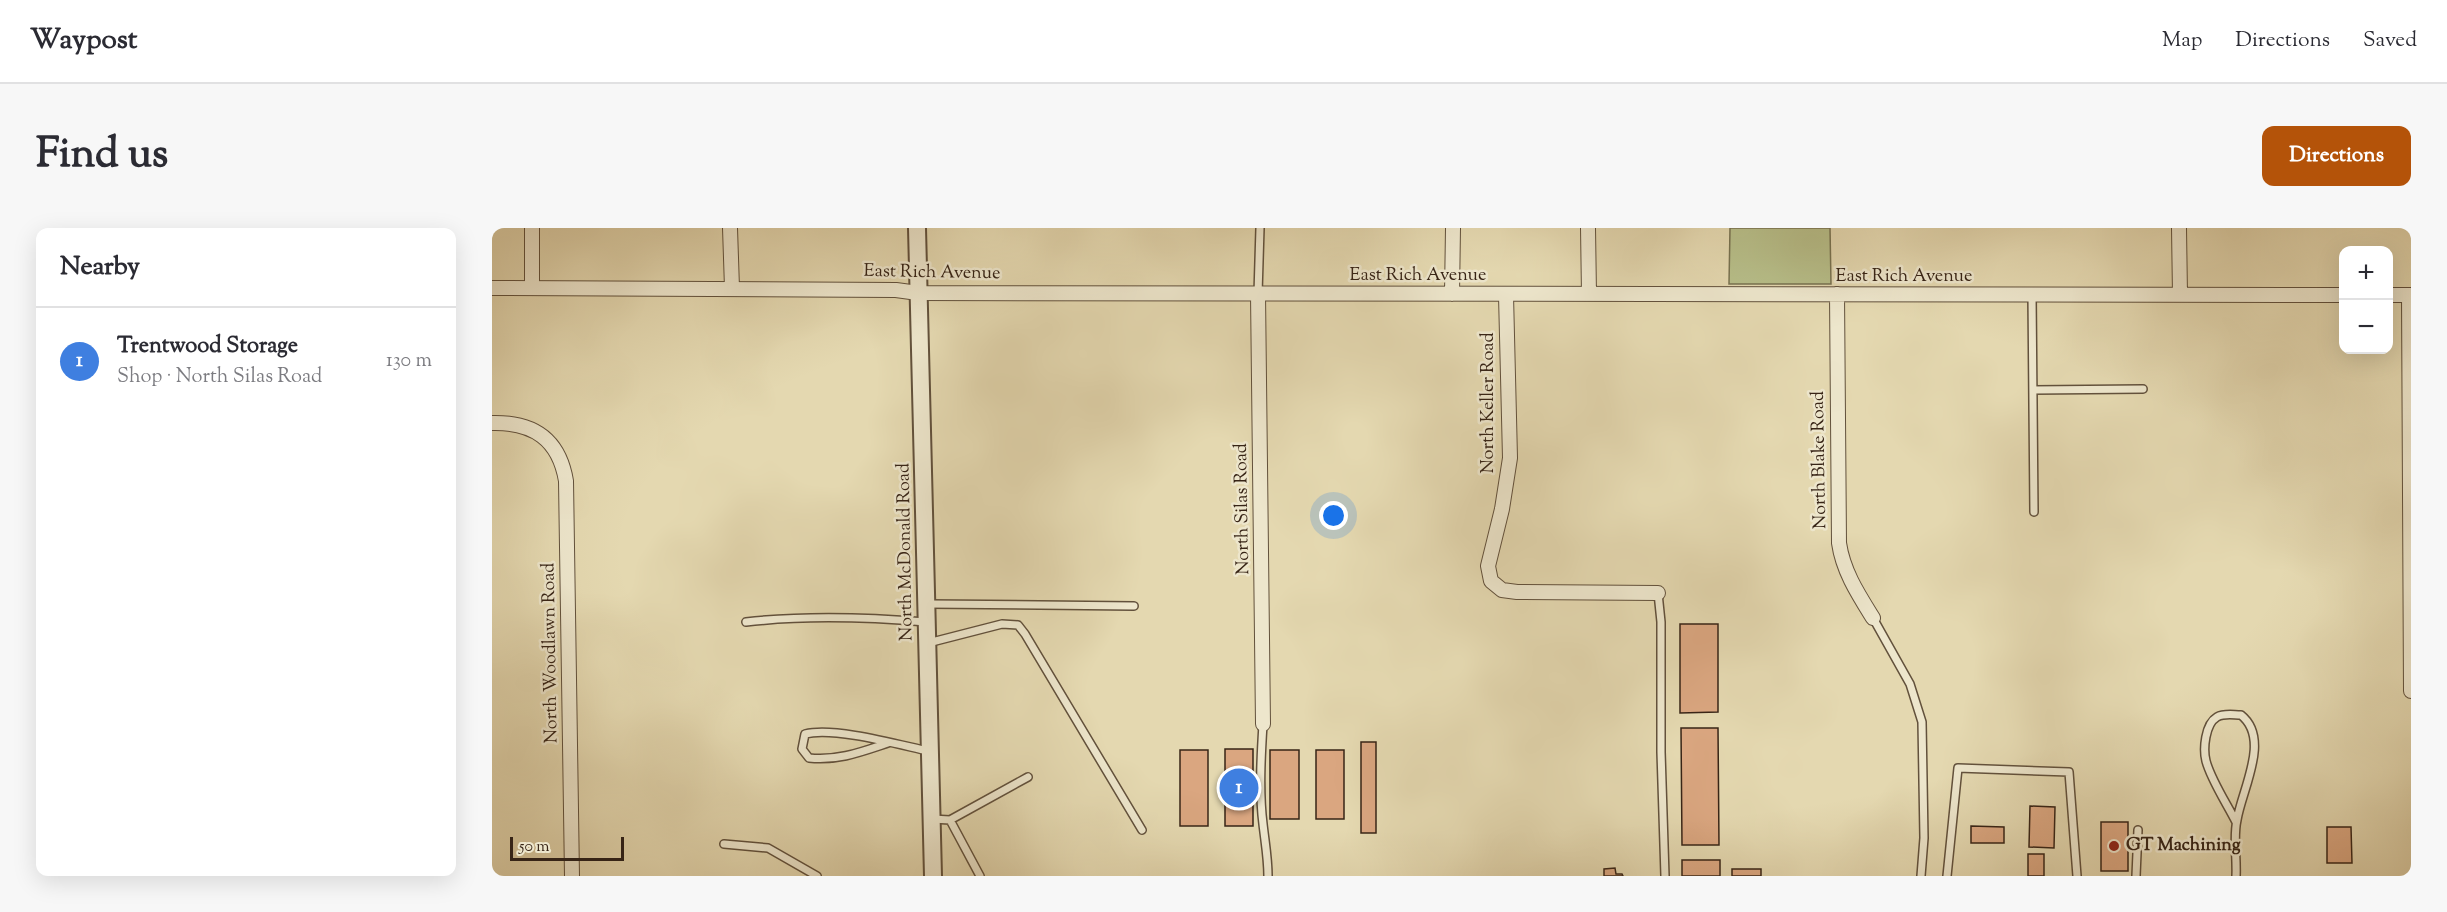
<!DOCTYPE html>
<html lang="en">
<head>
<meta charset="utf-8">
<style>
	body { margin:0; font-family:"Sorts Mill Goudy",serif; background:#f7f7f7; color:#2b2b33 }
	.controls { position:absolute; right:18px; top:18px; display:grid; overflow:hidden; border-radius:12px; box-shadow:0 6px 24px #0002 }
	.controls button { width:54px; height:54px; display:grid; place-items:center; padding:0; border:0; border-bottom:2px solid #e1e1e2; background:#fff; color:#2b2b33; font:30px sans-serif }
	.scale { position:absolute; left:18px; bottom:15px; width:114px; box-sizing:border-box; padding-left:6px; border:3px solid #372416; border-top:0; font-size:16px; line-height:21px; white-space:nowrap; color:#372416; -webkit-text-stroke:4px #ede6cc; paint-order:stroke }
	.you { position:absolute; left:842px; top:288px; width:21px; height:21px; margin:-15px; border:4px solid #fff; border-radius:50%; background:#1a73e8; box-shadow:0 0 0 9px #1a73e833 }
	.badge { display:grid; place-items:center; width:39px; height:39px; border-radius:50%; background:#b45309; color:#fff; font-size:20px; font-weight:700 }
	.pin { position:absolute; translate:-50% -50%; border:3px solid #fff; box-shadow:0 2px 6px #0006 }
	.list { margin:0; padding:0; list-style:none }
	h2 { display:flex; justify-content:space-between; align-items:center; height:78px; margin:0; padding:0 24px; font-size:26px }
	h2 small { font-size:20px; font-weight:400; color:#7c7c81 }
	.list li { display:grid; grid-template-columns:39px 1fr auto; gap:18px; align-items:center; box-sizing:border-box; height:108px; padding:0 24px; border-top:2px solid #e1e1e2 }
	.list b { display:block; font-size:22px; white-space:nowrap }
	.list p { margin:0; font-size:20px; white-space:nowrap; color:#7c7c81 }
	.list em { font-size:20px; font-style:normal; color:#7c7c81 }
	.map { position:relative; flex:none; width:1919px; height:648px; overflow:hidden; border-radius:12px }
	header { display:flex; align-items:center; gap:36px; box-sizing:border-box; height:84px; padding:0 30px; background:#fff; border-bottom:2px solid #e1e1e2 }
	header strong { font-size:28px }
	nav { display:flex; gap:33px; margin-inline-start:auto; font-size:21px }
	.intro { display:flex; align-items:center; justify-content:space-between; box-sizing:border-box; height:144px; padding:0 36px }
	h1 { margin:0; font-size:42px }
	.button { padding:15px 27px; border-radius:12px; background:#b45309; color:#fff; font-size:21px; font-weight:700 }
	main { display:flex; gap:36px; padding:0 36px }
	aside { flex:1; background:#fff; border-radius:12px; box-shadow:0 6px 24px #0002 }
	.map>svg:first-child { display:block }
	.green { fill:#b7be89; stroke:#777150; stroke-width:1.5 }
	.building { fill:#daa680; stroke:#372416; stroke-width:1.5 }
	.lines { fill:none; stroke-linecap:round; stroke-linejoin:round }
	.service-casing { stroke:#62513c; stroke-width:10 }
	.minor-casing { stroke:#62513c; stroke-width:16 }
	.tertiary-casing { stroke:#62513c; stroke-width:20 }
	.service { stroke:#ede6cc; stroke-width:7 }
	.minor { stroke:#ede6cc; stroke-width:14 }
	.tertiary { stroke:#ede6cc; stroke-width:16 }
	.poi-dot { fill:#8f2418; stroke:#ede6cc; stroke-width:2 }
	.labels { text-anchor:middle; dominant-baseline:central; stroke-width:5; stroke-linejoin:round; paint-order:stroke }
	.street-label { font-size:18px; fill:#372416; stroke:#ede6cc }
	.poi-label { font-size:18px; font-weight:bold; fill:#372416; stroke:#ede6cc; text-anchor:start }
</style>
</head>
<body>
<header>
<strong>Waypost</strong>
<nav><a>Map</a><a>Directions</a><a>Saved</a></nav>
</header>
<div class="intro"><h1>Find us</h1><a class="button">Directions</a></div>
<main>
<aside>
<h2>Nearby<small></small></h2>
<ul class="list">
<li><span class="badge" style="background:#3f7fe0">1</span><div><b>Trentwood Storage</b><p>Shop · North Silas Road</p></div><em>130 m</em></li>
</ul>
</aside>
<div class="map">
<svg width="1919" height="648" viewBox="0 0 1919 648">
	<rect width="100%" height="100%" fill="#e4d8b0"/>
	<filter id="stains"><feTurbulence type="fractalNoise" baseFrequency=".00333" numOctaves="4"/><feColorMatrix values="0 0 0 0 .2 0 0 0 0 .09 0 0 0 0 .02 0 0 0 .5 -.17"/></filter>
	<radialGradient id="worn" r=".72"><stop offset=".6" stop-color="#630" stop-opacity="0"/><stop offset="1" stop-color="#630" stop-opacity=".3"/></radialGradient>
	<path class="green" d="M 1238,0 L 1338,0 L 1339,56 L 1237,56 Z"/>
	<path class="building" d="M 1188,396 L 1226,396 L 1226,484 L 1188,485 Z
		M 1189,500 L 1226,500 L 1227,617 L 1190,617 Z
		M 869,514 L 884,514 L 884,605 L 869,605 Z
		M 733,521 L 761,521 L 761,598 L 733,598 Z
		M 688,522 L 716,522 L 716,598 L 688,598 Z
		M 778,522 L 807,522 L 807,591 L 778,591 Z
		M 824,522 L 852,522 L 852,591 L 824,591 Z
		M 1538,578 L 1563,579 L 1562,620 L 1537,619 Z
		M 1609,594 L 1636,594 L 1636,643 L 1609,643 Z
		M 1479,598 L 1512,599 L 1512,615 L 1479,615 Z
		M 1835,599 L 1859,599 L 1860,635 L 1835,635 Z
		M 1536,626 L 1552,626 L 1552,648 L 1536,648 Z
		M 1190,632 L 1228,632 L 1228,648 L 1190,648 Z
		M 1123,640 L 1124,646 L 1130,646 L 1131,648 L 1112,648 L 1112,641 Z
		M 1240,641 L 1269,641 L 1269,648 L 1240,648 Z"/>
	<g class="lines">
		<g class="service-casing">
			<path id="service" d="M 766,66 L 768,0
				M 1540,67 L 1542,284
				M 1541,162 L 1651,161
				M 1166,365 L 1169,394 L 1169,524 L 1173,648
				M 436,376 L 642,378
				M 1381,390 L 1418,456 L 1430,494 L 1432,610 L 1429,648
				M 254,394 C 314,387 374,389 434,394
				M 436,415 L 510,396 L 526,397 L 533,406 L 650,602
				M 771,496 C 769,528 767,564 771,596 C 773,614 776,630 776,648
				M 396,515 C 369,524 346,533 317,530 L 310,521 L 313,506 C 343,499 404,516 436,523
				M 440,591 L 458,592 L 488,648
				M 458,592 L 536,549
				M 1744,594 C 1735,576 1719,552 1714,533 C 1711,521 1713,496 1725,489 C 1732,485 1741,487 1749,487 C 1779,511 1750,561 1745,592 C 1741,609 1745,630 1744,648
				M 232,616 L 276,620 L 325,648
				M 1455,648 L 1466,540 L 1577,544 L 1585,648
				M 1644,648 L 1646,602"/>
		</g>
		<g class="minor-casing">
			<path id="minor" d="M 40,0 L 40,59
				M 238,0 L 240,60
				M 1096,0 L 1097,66
				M 1687,0 L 1688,67
				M 0,60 L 404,62 L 426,65 L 1852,67
				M 766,66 L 771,496
				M 960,66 L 961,0
				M 1345,66 L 1347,315 C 1351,343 1366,366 1381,390
				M 1014,67 L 1018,230 L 1010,281 L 996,338 L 999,353 L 1010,362 L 1025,364 L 1166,365
				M 1896,67 L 1919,67
				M 1917,67 L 1919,463
				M 0,195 C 41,194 67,211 74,253 L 80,648"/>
		</g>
		<g class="tertiary-casing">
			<path id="tertiary" d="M 425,0 L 441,648"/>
		</g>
		<use href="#service" class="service"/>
		<use href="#minor" class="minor"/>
		<use href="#tertiary" class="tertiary"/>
	</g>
	<circle class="poi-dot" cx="1622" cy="618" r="6"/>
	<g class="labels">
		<g class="street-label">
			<text transform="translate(440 45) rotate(1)">East Rich Avenue</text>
			<text x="926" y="48">East Rich Avenue</text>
			<text x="1412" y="49">East Rich Avenue</text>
			<text transform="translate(997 175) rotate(-90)">North Keller Road</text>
			<text transform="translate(1328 232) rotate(-91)">North Blake Road</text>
			<text transform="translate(751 281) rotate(-91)">North Silas Road</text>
			<text transform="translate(414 324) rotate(-91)">North McDonald Road</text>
			<text transform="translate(59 425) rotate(-91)">North Woodlawn Road</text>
		</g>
		<g class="poi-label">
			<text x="1634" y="618">GT Machining</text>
		</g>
	</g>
	<rect width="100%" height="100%" filter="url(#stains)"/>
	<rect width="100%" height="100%" fill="url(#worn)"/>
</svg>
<div class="controls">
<button>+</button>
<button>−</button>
</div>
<div class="scale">50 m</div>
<div class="you"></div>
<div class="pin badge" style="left:747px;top:560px;background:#3f7fe0">1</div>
</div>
</main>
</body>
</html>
